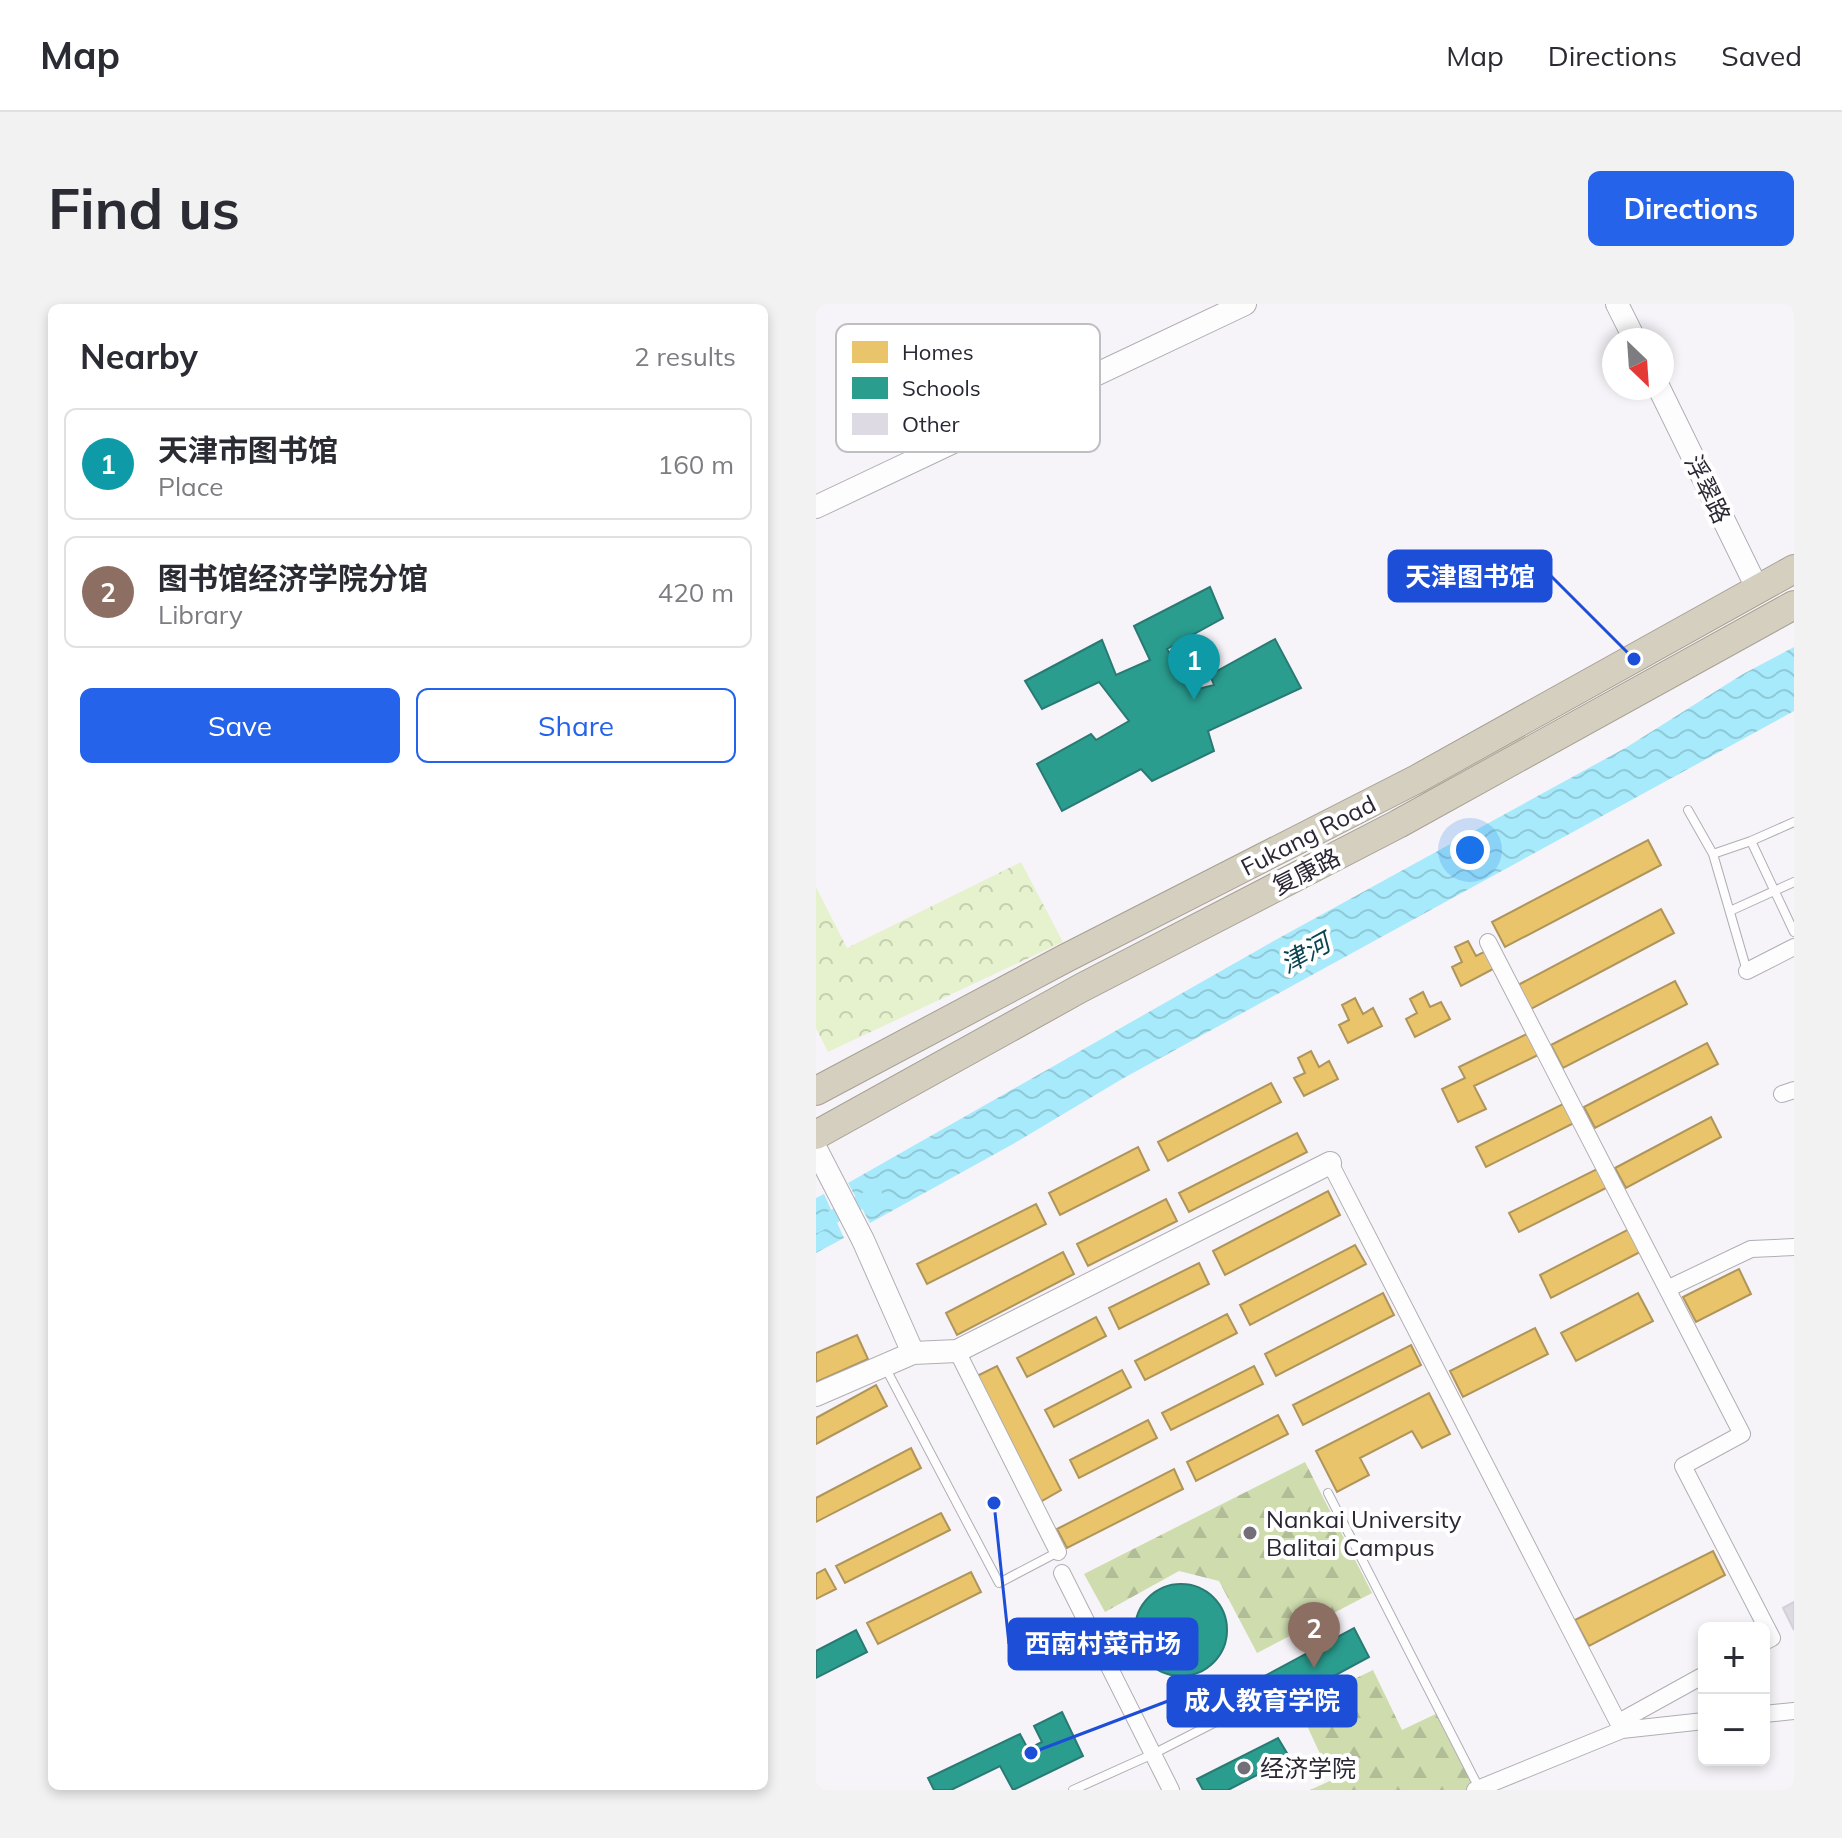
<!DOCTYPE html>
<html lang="en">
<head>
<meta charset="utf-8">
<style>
	body { margin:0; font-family:Mulish,"Noto Sans SC",sans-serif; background:#f2f2f3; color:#2b2b33 }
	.controls { position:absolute; right:24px; bottom:24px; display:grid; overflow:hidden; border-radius:12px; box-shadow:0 4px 12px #0003 }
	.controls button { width:72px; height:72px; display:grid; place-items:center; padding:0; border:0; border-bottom:2px solid #e1e1e2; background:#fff; color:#2b2b33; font:40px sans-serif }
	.compass { position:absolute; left:786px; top:24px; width:72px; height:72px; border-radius:50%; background:#fff; box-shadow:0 4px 12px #0003; rotate:155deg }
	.you { position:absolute; left:654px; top:546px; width:28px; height:28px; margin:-20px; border:6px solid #fff; border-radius:50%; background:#1a73e8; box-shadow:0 0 0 12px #1a73e833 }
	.badge { display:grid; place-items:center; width:52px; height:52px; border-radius:50%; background:#2563eb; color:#fff; font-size:26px; font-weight:700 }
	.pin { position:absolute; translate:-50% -66px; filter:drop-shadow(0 2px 4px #0008) }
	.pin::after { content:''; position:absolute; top:42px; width:28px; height:24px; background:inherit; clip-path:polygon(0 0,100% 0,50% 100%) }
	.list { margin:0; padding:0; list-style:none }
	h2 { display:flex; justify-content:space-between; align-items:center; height:104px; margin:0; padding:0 32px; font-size:34px }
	h2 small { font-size:26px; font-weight:400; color:#7c7c81 }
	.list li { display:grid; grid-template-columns:52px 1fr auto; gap:24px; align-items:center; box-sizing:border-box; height:112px; margin:0 16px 16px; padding:0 16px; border:2px solid #e1e1e2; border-radius:12px }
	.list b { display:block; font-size:30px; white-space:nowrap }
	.list p { margin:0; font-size:26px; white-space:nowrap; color:#7c7c81 }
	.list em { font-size:26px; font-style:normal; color:#7c7c81 }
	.actions { display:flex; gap:16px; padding:24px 32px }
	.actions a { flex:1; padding:18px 0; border:2px solid #2563eb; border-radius:12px; text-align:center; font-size:28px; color:#2563eb }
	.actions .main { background:#2563eb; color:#fff }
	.map { position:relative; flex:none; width:978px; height:1486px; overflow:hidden; border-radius:12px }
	header { display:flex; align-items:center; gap:48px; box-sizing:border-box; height:112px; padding:0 40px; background:#fff; border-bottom:2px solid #e1e1e2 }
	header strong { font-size:38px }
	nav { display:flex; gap:44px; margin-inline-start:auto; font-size:28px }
	.intro { display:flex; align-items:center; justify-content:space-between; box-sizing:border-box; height:192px; padding:0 48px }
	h1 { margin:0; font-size:56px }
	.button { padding:20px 36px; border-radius:12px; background:#2563eb; color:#fff; font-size:28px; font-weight:700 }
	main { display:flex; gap:48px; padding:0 48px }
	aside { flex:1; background:#fff; border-radius:12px; box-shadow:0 4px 12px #0003 }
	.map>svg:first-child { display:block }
	.forest { fill:url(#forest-firs) }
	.park { fill:url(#park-crowns) }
	.water { fill:url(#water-waves) }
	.homes { fill:#e9c46a; stroke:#b0955a; stroke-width:2 }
	.schools { fill:#2a9d8f; stroke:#2a7a74; stroke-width:2 }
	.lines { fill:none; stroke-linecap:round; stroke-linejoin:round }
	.canal { stroke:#a7eafb; stroke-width:14 }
	.building { fill:#dddae3; stroke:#d2d0d8; stroke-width:2 }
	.lane-casing { stroke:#b0aeb5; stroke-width:10 }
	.street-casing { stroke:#b0aeb5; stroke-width:18 }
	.secondary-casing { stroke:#b0aeb5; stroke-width:24 }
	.highway-casing { stroke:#a7a093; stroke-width:30 }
	.lane { stroke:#fefdfe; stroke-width:8 }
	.street { stroke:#fefdfe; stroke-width:16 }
	.secondary { stroke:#fefdfe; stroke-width:22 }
	.highway { stroke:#d4cfbf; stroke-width:28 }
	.poi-dot { fill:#726f79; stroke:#fff; stroke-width:3 }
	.labels { text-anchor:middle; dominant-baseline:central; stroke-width:8; stroke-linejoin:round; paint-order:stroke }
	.street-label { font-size:24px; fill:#2b2734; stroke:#fff }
	.poi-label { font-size:24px; fill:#2b2734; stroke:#fff; text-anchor:start }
	.water-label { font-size:26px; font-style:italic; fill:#094551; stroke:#fff }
	.key { fill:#fff; stroke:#bfbec2; stroke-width:2 }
	.key-label { font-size:22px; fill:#2b2734 }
	.leader { fill:none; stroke:#1d4ed8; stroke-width:3 }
	.callout-dot { fill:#1d4ed8; stroke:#fff; stroke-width:3 }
	.callout { fill:#1d4ed8; stroke:#1d4ed8; stroke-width:3 }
	.callout-label { font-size:26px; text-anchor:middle; font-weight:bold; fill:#fff }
</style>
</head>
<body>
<header>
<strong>Map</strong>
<nav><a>Map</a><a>Directions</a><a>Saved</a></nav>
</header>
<div class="intro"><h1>Find us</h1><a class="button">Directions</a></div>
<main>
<aside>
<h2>Nearby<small>2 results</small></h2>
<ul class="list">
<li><span class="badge" style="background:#0f9aa8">1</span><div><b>天津市图书馆</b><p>Place</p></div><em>160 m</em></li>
<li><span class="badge" style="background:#8d6e63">2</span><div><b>图书馆经济学院分馆</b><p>Library</p></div><em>420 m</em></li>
</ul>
<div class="actions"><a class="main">Save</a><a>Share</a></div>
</aside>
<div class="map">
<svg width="978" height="1486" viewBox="0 0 978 1486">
	<defs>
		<pattern id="forest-firs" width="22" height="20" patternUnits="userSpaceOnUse" patternTransform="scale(2)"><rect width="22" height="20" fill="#cedcae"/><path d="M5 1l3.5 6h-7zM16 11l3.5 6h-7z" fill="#b1bd96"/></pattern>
		<pattern id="park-crowns" width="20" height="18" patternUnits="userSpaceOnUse" patternTransform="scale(2)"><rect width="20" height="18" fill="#e6f2cd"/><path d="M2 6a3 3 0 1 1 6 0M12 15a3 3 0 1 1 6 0" fill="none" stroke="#c5d0b1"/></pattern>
		<pattern id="water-waves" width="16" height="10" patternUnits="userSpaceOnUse" patternTransform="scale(2)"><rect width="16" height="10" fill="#a7eafb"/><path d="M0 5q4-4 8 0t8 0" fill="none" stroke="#90c9d8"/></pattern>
	</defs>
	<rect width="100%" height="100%" fill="#f6f4f9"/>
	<path class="forest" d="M 489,1158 L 556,1289 L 441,1349 L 403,1277 L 363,1267 L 289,1308 L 268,1270 Z
		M 557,1366 L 586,1426 L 626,1407 L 659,1486 L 494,1486 L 516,1476 L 482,1402 Z"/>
	<path class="park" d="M 205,558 L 247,638 L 12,748 L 0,724 L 0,583 L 31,644 Z"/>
	<path class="water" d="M 978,343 L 978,407 L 306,775 L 197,840 L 54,919 L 32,879 L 463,634 L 811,443 L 927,370 Z
		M 8,890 L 28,934 L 0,949 L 0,894 Z"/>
	<path class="homes" d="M 832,536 L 845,561 L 689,643 L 676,618 Z
		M 845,605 L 858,629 L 715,705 L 702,681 Z
		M 652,637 L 660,652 L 670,647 L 679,664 L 645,682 L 636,663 L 646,658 L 639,643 Z
		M 859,677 L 871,700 L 747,764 L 735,741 Z
		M 607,688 L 614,703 L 625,698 L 634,715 L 599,733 L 590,715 L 601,709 L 594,695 Z
		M 539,694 L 547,710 L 557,704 L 566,722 L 532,739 L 523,721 L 533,716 L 526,701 Z
		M 711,730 L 722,751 L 658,782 L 670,805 L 642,818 L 626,785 L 649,774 L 643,763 Z
		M 891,739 L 902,760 L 779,824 L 768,803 Z
		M 495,747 L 503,763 L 513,757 L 522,775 L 488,792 L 478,774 L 489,769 L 482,754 Z
		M 455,779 L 465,798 L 352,857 L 342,838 Z
		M 751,798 L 760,818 L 670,863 L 660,843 Z
		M 895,813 L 905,833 L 810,884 L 799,864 Z
		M 481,829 L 491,848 L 373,908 L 363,889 Z
		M 322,843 L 333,866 L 244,911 L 233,889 Z
		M 785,863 L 794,882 L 703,928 L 693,909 Z
		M 512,887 L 524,911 L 409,971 L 397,947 Z
		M 350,895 L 361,917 L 272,962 L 261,940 Z
		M 220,900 L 230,920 L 111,980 L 101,960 Z
		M 815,924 L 826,947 L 735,994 L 724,971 Z
		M 539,941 L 550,960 L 434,1021 L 424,1001 Z
		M 247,948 L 258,970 L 141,1031 L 130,1009 Z
		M 383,959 L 393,980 L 303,1025 L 293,1004 Z
		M 923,965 L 935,990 L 880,1018 L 867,993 Z
		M 567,989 L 578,1011 L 460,1072 L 449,1050 Z
		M 822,989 L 837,1017 L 760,1057 L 745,1029 Z
		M 411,1010 L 421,1029 L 329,1076 L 319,1057 Z
		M 280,1013 L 290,1032 L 211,1073 L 201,1054 Z
		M 719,1024 L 732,1050 L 647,1093 L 634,1067 Z
		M 41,1031 L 52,1055 L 0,1078 L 0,1049 Z
		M 595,1041 L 605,1061 L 487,1121 L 477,1101 Z
		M 181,1062 L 245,1186 L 224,1198 L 159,1073 Z
		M 438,1062 L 447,1080 L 355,1126 L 346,1109 Z
		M 306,1066 L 315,1083 L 238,1123 L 229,1106 Z
		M 60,1081 L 71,1102 L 0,1140 L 0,1114 Z
		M 613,1089 L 634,1130 L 606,1144 L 596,1127 L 544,1154 L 553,1171 L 521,1188 L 500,1147 Z
		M 462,1111 L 472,1130 L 380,1177 L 371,1158 Z
		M 332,1116 L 341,1134 L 263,1174 L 254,1156 Z
		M 95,1144 L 105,1164 L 0,1218 L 0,1194 Z
		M 358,1165 L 367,1185 L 251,1244 L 241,1225 Z
		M 125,1209 L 134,1226 L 29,1279 L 20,1262 Z
		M 897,1247 L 909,1271 L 773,1342 L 759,1316 Z
		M 9,1265 L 20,1285 L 0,1295 L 0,1270 Z
		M 155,1268 L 165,1288 L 62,1340 L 51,1319 Z"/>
	<path class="schools" d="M 394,283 L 407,314 L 351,345 L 378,386 L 398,381 L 394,371 L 459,335 L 485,384 L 392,427 L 398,447 L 336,477 L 325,465 L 246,507 L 221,460 L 275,430 L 280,436 L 313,417 L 283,378 L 226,405 L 209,377 L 286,336 L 300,371 L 334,356 L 318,322 Z
		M319 1326a46 46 0 1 1 92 0a46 46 0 1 1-92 0Z
		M 538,1324 L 553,1353 L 459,1404 L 443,1375 Z
		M 40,1326 L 51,1348 L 0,1374 L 0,1347 Z
		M 246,1408 L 267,1452 L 197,1486 L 184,1462 L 135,1486 L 118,1486 L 112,1474 L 204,1430 L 212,1445 L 226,1438 L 218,1422 Z
		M 462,1434 L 474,1454 L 412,1486 L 387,1486 L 381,1475 Z"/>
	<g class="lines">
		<path class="canal" d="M 0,922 L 59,890"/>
	</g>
	<path class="building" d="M 978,1298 L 978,1326 L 967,1304 Z"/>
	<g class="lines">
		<g class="lane-casing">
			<path id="lane" d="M 872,506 L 897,550 L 931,667
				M 935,537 L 978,518
				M 897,550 L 935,537 L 978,628
				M 914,607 L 978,578
				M 69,1063 L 183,1279 L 242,1248
				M 512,1189 L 663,1484
				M 257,1486 L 337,1450 L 447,1394"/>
		</g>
		<g class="street-casing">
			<path id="street" d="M 672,638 L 926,1130 L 867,1162 L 956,1334 L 948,1338
				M 931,667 L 978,643
				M 966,790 L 978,786
				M 514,859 L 806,1426
				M 851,985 L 935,945 L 978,943
				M 141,1047 L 242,1248
				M 246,1269 L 355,1486
				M 948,1410 L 978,1407
				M 803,1418 L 888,1371
				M 659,1486 L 806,1426 L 888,1417"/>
		</g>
		<g class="secondary-casing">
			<path id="secondary" d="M 801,0 L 819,36
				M 843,84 L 942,286
				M 0,203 L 429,0
				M 0,845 L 47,936 L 97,1049
				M 0,1091 L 97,1049 L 141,1047 L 514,859"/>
		</g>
		<g class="highway-casing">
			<path id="highway" d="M 0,787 L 250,654 L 601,475 L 978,265
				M 0,831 L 265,684 L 582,520 L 978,301"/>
		</g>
		<use href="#lane" class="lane"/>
		<use href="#street" class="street"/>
		<use href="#secondary" class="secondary"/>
		<use href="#highway" class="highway"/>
	</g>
	<g class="poi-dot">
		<circle cx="434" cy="1229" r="8"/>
		<circle cx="428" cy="1464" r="8"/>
	</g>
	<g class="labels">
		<g class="street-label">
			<text transform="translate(892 185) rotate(64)">浮翠路</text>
			<text transform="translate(492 531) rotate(-27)">Fukang Road</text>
			<text transform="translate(490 567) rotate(-27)">复康路</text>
		</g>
		<g class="poi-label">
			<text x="450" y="1215">Nankai University<tspan x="450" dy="28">Balitai Campus</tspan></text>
			<text x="444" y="1464">经济学院</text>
		</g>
		<g class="water-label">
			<text transform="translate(489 649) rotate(-29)">津河</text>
		</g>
	</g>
	<rect x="20" y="20" width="264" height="128" rx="12" class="key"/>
	<rect x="36" y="37" width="36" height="22" fill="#e9c46a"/>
	<rect x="36" y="73" width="36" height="22" fill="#2a9d8f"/>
	<rect x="36" y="109" width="36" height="22" fill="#dddae3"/>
	<g class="key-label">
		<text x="86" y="56">Homes</text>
		<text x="86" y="92">Schools</text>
		<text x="86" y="128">Other</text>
	</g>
	<path class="leader" d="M818 355L735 272M178 1199L193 1340M215 1449L352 1397"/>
	<g class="callout-dot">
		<circle cx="818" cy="355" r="8"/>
		<circle cx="178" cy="1199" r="8"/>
		<circle cx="215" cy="1449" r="8"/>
	</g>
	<g class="callout">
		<rect x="573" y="247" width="162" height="50" rx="8"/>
		<rect x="193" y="1315" width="188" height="50" rx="8"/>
		<rect x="352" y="1372" width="188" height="50" rx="8"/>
	</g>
	<g class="callout-label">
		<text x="654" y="282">天津图书馆</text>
		<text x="287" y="1349">西南村菜市场</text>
		<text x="446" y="1406">成人教育学院</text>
	</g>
</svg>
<div class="controls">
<button>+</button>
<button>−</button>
</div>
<svg class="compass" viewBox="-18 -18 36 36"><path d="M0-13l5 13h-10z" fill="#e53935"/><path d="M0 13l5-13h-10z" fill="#7c7c81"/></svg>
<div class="you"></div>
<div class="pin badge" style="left:378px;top:396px;background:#0f9aa8">1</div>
<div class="pin badge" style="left:498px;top:1364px;background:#8d6e63">2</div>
</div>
</main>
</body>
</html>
